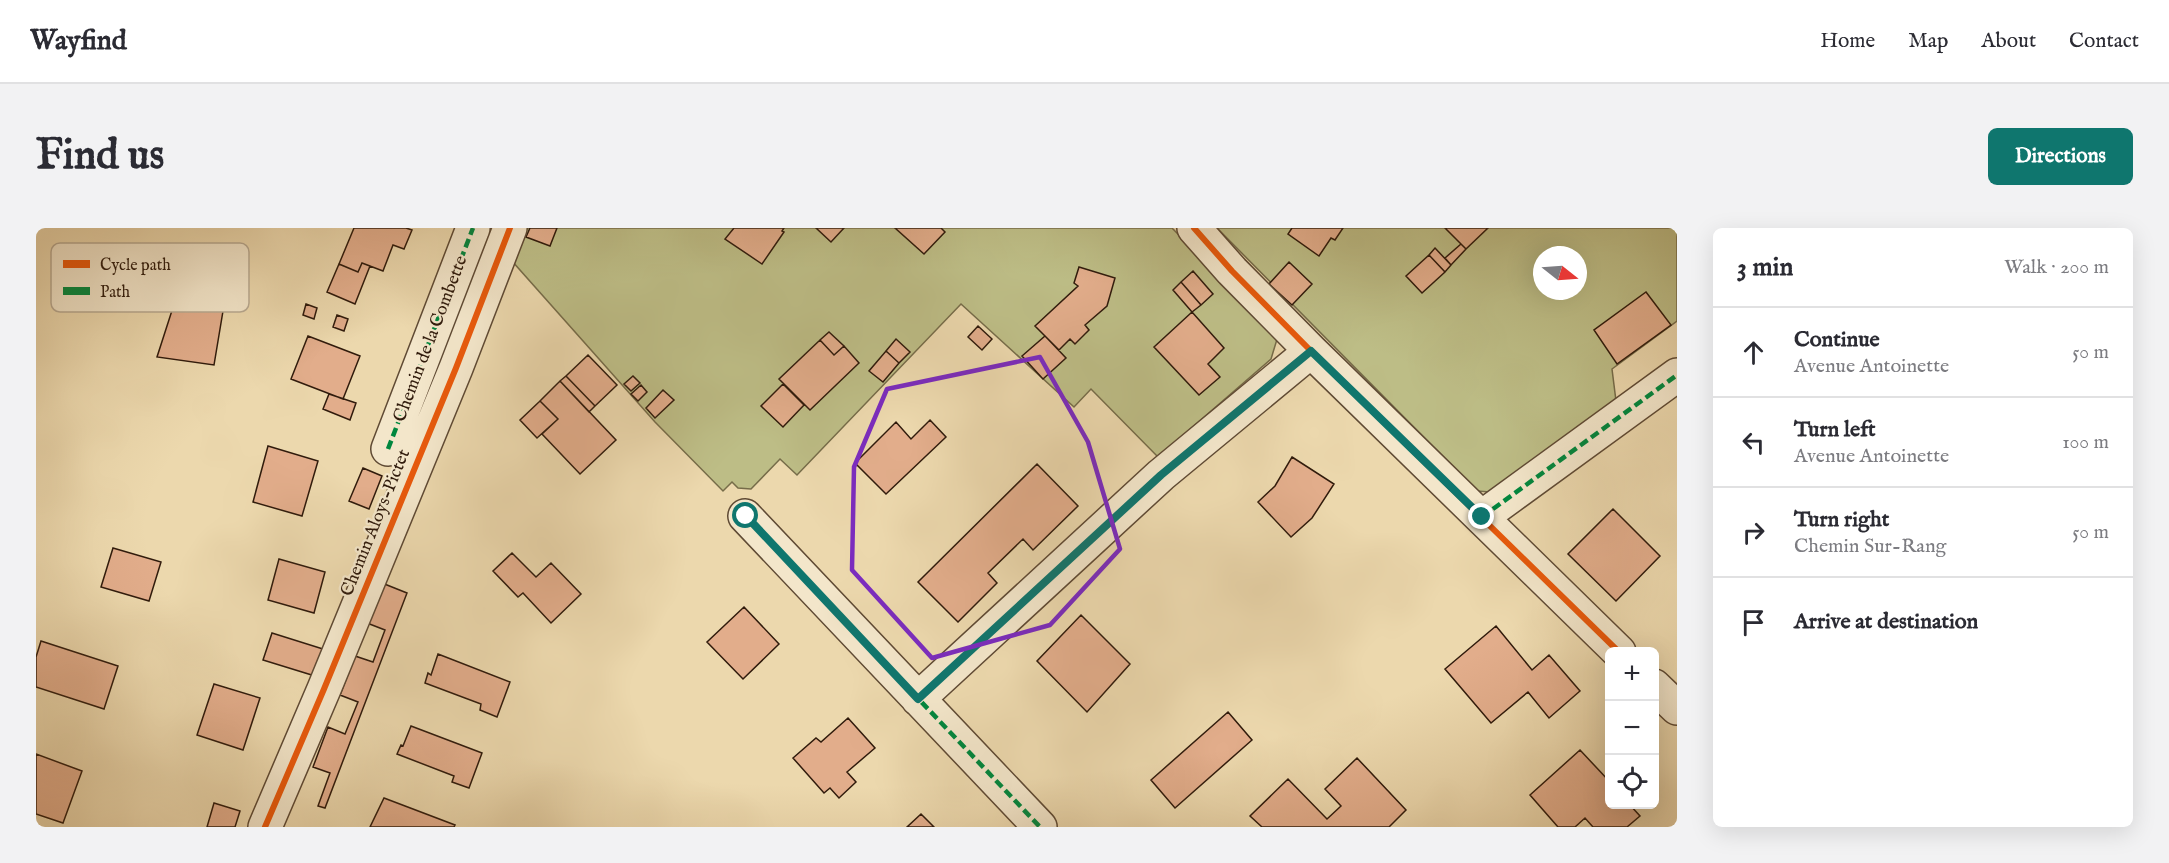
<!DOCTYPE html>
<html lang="en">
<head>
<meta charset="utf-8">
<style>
	body { margin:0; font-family:"IM FELL English",serif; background:#f2f2f3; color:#2b2b33 }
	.controls { position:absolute; right:18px; bottom:18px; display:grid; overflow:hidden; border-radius:9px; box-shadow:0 6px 24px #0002 }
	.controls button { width:54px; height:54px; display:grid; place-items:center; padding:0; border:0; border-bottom:2px solid #e1e1e2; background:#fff; color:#2b2b33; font:30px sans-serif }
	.compass { position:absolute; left:1497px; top:18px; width:54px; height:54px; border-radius:50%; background:#fff; box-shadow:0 6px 24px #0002; rotate:107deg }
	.stop { position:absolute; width:18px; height:18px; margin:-14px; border:4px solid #0f766e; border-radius:50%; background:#fff }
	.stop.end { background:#0f766e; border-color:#fff; box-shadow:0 2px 6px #0008 }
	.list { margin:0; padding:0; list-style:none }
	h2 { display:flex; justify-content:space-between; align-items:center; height:78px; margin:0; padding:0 24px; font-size:26px }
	h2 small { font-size:20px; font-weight:400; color:#7c7c81 }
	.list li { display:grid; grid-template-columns:39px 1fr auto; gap:18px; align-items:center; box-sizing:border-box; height:90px; padding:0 24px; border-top:2px solid #e1e1e2 }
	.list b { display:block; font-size:22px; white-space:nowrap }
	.list p { margin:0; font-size:20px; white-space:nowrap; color:#7c7c81 }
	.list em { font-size:20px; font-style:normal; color:#7c7c81 }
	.icon { flex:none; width:33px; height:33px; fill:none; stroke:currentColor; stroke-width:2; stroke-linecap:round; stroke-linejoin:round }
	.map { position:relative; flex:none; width:1641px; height:599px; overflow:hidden; border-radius:9px }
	header { display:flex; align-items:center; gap:36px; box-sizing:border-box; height:84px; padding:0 30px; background:#fff; border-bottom:2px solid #e1e1e2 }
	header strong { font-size:28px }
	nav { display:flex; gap:33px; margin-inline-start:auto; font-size:21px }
	.intro { display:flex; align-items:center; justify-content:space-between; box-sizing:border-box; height:144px; padding:0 36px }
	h1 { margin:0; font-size:42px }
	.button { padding:15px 27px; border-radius:9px; background:#0f766e; color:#fff; font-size:21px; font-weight:700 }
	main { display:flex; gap:36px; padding:0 36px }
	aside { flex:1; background:#fff; border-radius:9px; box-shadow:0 6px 24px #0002 }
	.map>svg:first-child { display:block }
	.green { fill:#bdbd86; stroke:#766c49; stroke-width:1.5; fill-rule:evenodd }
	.building { fill:#e2ad8b; stroke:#301b0c; stroke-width:1.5 }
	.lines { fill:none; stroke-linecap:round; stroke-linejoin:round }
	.minor-casing { stroke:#5f4a34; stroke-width:36 }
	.minor { stroke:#f3e6ca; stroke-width:33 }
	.quiet { stroke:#00873e; stroke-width:4.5; stroke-dasharray:9 4.5; stroke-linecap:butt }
	.cycleway-casing { stroke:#f3e6ca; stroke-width:10 }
	.cycleway { stroke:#e8590c; stroke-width:6 }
	.route { stroke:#0f766e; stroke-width:8 }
	.marked { fill:none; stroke:#7b2cbf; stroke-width:4.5; stroke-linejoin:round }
	.labels { text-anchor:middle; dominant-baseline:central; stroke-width:4.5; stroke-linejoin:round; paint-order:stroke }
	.street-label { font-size:18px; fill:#301b0c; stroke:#f3e6ca }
	.key { fill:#f3e6ca; stroke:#b8a991; stroke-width:1.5 }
	.key-label { font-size:16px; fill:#301b0c }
</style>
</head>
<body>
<header>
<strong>Wayfind</strong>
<nav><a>Home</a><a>Map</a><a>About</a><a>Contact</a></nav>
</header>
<div class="intro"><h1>Find us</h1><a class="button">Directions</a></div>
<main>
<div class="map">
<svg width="1641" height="599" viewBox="0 0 1641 599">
	<rect width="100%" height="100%" fill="#ecd8ad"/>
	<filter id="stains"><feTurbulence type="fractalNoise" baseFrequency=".00333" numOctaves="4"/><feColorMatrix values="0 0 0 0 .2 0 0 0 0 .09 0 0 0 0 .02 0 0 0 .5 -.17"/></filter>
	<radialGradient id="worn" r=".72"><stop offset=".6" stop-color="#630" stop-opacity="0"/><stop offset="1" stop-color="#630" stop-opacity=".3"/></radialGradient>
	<path class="green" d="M 489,0 L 1136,0 L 1242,108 L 1235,131 L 1122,229 L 1055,161 L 1038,179 L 925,76 L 761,247 L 744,231 L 715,261 L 702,260 L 696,254 L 687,263 L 619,194 L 476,33 Z
		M 1181,0 L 1641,0 L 1641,93 L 1576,141 L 1580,173 L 1454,264 L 1441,263 ZM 1506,27 L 1542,27 L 1542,63 L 1506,63 Z"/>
	<path class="building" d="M 318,0 L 370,0 L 376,2 L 368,21 L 357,17 L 347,43 L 326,35 L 322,44 L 303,36 Z
		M 494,0 L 521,0 L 514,18 L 490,9 Z
		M 698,0 L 748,0 L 746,3 L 748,4 L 726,36 L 689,11 Z
		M 780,0 L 808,0 L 795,14 Z
		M 859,0 L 905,0 L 909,4 L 888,26 Z
		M 1256,0 L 1307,0 L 1299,12 L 1295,10 L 1283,28 L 1252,6 Z
		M 1409,0 L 1452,0 L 1430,21 Z
		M 1425,16 L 1430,21 L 1415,37 L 1409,30 Z
		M 1399,20 L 1415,37 L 1409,44 L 1393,27 Z
		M 1393,27 L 1409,44 L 1386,65 L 1370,48 Z
		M 1253,34 L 1276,56 L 1256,77 L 1233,56 Z
		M 326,35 L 334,38 L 319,76 L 291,64 L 303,36 L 322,44 Z
		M 1043,39 L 1079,50 L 1071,78 L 1049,97 L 1053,102 L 1039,116 L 1034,111 L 1023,122 L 999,98 L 1042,58 L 1038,55 Z
		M 1157,43 L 1177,66 L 1165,77 L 1145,54 Z
		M 1145,54 L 1165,77 L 1156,84 L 1137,62 Z
		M 1610,64 L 1635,97 L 1581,136 L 1558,102 Z
		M 140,70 L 188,77 L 178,137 L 121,129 Z
		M 270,76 L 281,80 L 278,91 L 267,87 Z
		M 1156,84 L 1188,120 L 1172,136 L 1184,149 L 1163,167 L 1118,119 Z
		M 301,87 L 312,91 L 308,103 L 297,99 Z
		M 942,98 L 956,111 L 946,122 L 932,109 Z
		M 793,104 L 808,118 L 798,127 L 784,112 Z
		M 272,108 L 324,128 L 307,171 L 255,151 Z
		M 1009,108 L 1030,130 L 1007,151 L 986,128 Z
		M 860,111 L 874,124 L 863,135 L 850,123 Z
		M 784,112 L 798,127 L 808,118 L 823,135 L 774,182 L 743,151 Z
		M 850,123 L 863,135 L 847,154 L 833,143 Z
		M 552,127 L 581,157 L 559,178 L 530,148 Z
		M 530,148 L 559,178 L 553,184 L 524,153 Z
		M 597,148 L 604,155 L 595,163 L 588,156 Z
		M 524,153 L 580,212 L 544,246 L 506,206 L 522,191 L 504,173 Z
		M 747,156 L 768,177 L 747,199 L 725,178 Z
		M 605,157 L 611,164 L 602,173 L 595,166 Z
		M 627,162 L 638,172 L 619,190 L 610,180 Z
		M 293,166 L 320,175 L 314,192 L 287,181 Z
		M 504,173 L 522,191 L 501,210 L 484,192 Z
		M 894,192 L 910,209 L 850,266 L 819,235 L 860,194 L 875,211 Z
		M 232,218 L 282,233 L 266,288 L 217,274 Z
		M 1256,229 L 1298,256 L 1276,290 L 1255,309 L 1222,274 L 1239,258 Z
		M 1001,236 L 1042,278 L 997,322 L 987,311 L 952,345 L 961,355 L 922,394 L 882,354 Z
		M 327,240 L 346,248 L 333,281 L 313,273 Z
		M 1577,281 L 1624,328 L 1580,373 L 1532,326 Z
		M 77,320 L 125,334 L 113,373 L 65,359 Z
		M 476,325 L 500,349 L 515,335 L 545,366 L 515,395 L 487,365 L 482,369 L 457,343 Z
		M 243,331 L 289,344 L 278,385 L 232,372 Z
		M 346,355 L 371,365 L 289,580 L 282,578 L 294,545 L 277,539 L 292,499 L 309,506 L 322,474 L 304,467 L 319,428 L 337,434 L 349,402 L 331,395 Z
		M 708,379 L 743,416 L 707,451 L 671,414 Z
		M 1045,387 L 1094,436 L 1051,484 L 1001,433 Z
		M 1460,398 L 1496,442 L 1513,427 L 1544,463 L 1513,490 L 1492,464 L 1455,495 L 1409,441 Z
		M 236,405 L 287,421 L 279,448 L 227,432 Z
		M 5,413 L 82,438 L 68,481 L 0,459 L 0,429 Z
		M 402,426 L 474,454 L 461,489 L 444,482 L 445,476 L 389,455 L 392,445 L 395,447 Z
		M 178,456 L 224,470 L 207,522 L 161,507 Z
		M 1192,484 L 1216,512 L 1139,580 L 1115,552 Z
		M 812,490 L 839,520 L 811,544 L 820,554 L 803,570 L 794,560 L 788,565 L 757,530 L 780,510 L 785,514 Z
		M 375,498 L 446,525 L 433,560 L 416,554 L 418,548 L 361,526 L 365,517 L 367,518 Z
		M 1544,522 L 1574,554 L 1574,576 L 1593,576 L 1604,588 L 1591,599 L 1557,599 L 1549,590 L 1539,599 L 1522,599 L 1494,567 Z
		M 0,526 L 46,543 L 27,595 L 0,586 Z
		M 1321,530 L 1370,582 L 1353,599 L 1226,599 L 1214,588 L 1252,551 L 1291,591 L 1305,578 L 1289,561 Z
		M 348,570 L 419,597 L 418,599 L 334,599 Z
		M 178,575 L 204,583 L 199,599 L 171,599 Z
		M 885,586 L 898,599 L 871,599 Z"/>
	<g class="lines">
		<g class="minor-casing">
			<path id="minor" d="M 1158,0 L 1196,43 L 1275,123 L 1583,424
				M 352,221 L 437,0
				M 709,288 L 1004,599
				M 1446,289 L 1641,147
				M 1618,458 L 1641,480
				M 882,471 L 1125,247 L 1275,123
				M 229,599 L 288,461 L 420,140 L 474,0"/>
		</g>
		<use href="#minor" class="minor"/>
		<path class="quiet" d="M 352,221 L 437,0
			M 709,288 L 1004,599
			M 1446,289 L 1641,147"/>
		<g class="cycleway-casing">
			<path id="cycleway" d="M 1158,0 L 1196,43 L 1275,123 L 1583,424
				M 882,471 L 1125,247 L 1275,123
				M 229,599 L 288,461 L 420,140 L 474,0"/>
		</g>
		<use href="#cycleway" class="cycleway"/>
	</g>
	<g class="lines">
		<path class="route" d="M 710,288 L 882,471 L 1125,247 L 1275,123 L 1446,289"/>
	</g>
	<path class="marked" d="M 1004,129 L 1052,214 L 1084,321 L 1014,397 L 896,430 L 816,342 L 818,239 L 851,161 Z"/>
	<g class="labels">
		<g class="street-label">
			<text transform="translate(395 111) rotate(-69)">Chemin de la Combette</text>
			<text transform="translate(340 295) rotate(-68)">Chemin Aloys-Pictet</text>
		</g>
	</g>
	<rect x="15" y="15" width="198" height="69" rx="9" class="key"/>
	<rect x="27" y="32" width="27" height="8" fill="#e8590c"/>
	<rect x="27" y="59" width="27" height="8" fill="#00873e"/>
	<g class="key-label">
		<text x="64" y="42">Cycle path</text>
		<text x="64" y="69">Path</text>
	</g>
	<rect width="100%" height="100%" filter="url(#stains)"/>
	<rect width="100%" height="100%" fill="url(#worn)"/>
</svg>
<div class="controls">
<button>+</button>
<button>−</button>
<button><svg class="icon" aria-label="locate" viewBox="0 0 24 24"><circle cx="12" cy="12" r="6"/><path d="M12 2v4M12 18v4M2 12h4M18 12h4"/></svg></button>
</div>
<svg class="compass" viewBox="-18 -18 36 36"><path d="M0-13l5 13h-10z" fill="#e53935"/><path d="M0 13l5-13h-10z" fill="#7c7c81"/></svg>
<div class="stop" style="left:710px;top:288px"></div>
<div class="stop end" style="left:1446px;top:289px"></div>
</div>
<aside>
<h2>3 min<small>Walk · 200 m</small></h2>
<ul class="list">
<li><svg class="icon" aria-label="ahead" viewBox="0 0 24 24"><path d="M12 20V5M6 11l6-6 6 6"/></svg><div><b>Continue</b><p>Avenue Antoinette</p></div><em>50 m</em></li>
<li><svg class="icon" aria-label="left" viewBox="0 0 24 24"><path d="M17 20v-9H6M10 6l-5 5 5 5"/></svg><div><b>Turn left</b><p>Avenue Antoinette</p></div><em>100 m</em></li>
<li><svg class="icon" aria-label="right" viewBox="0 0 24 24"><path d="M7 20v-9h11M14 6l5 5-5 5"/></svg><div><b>Turn right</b><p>Chemin Sur-Rang</p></div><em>50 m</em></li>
<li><svg class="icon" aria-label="arrive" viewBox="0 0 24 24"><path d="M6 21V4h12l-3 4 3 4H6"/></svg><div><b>Arrive at destination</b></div></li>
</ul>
</aside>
</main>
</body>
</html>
